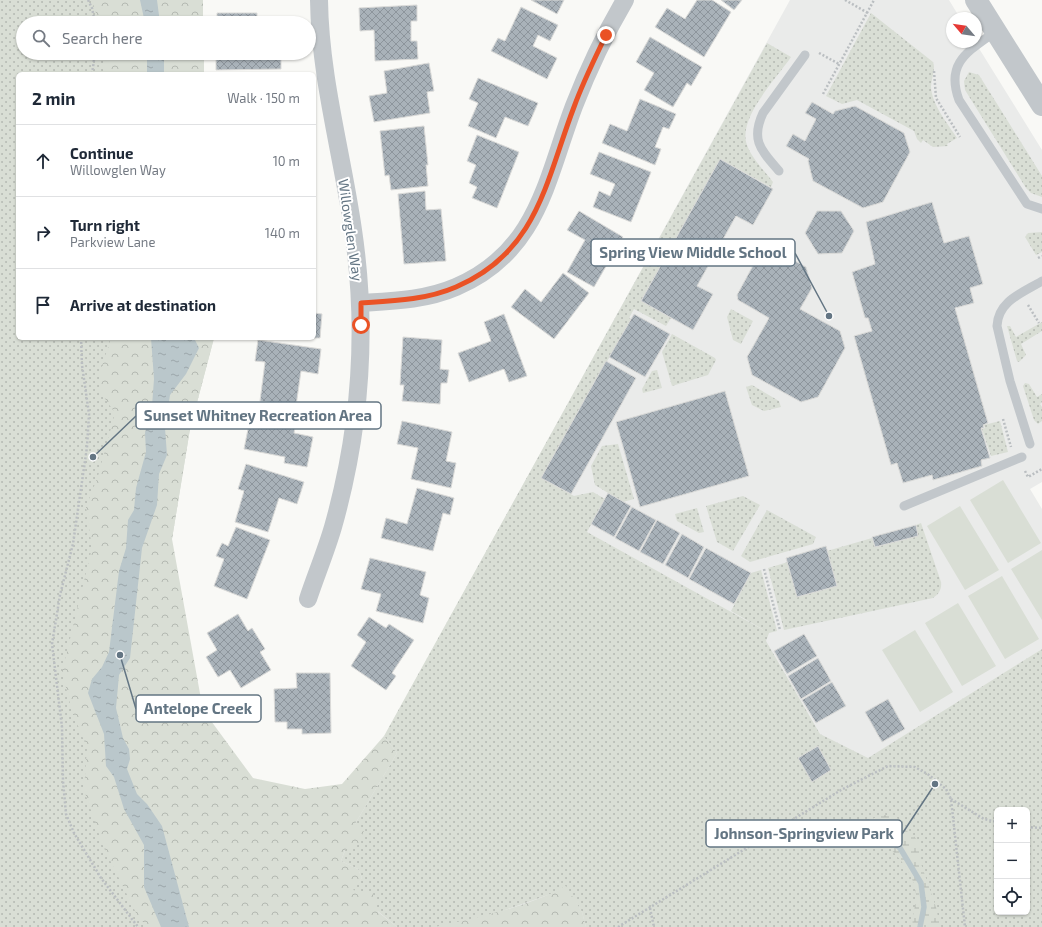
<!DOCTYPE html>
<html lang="en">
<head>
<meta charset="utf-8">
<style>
	body { margin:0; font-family:"Exo 2",sans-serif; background:#f2f2f3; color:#1f2937 }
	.controls { position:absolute; right:12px; bottom:12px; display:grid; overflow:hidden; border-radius:6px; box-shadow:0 1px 3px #0004 }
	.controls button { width:36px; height:36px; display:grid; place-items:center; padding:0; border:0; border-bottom:1px solid #e0e1e3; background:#fff; color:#1f2937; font:20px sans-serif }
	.compass { position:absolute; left:946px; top:12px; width:36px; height:36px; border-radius:50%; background:#fff; box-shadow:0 1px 3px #0004; rotate:299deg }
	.stop { position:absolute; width:12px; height:12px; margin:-9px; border:3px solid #ea5225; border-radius:50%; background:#fff }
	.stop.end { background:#ea5225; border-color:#fff; box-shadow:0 1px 4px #0008 }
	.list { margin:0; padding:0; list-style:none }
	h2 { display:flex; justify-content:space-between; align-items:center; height:52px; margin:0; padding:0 16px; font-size:17px }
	h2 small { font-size:13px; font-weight:400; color:#747a83 }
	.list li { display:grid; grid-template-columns:26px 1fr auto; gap:12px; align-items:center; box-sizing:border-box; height:72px; padding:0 16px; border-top:1px solid #e0e1e3 }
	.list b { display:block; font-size:15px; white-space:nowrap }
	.list p { margin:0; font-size:13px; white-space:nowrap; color:#747a83 }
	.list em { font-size:13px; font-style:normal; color:#747a83 }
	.icon { flex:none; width:22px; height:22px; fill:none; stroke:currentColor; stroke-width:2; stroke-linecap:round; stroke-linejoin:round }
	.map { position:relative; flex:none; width:1042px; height:927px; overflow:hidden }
	.search { position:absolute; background:#fff; box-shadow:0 1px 3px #0004; left:16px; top:16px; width:300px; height:44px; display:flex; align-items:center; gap:10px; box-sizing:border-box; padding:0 14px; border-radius:22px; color:#747a83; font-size:15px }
	.panel { position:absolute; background:#fff; box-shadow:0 1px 3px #0004; left:16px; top:72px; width:300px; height:268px; border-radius:6px }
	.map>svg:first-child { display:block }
	.built { fill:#eaebea }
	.green { fill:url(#green-dots); fill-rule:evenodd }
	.forest { fill:url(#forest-crowns) }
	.wetland { fill:url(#wetland-marsh) }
	.pitch { fill:#d9ded5 }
	.water { fill:url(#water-ripples) }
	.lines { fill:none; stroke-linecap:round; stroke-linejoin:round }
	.stream { stroke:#bac7cb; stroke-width:5.5 }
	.building { fill:url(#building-cross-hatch); stroke:#dbdbd9 }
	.path { stroke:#babec1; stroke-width:2.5; stroke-dasharray:2 2; stroke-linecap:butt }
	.service { stroke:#c2c7cb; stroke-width:9 }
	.minor { stroke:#c2c7cb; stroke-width:18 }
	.tertiary { stroke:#c2c7cb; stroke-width:22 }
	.route { stroke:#ea5225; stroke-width:5 }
	.labels { text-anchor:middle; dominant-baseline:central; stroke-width:4; stroke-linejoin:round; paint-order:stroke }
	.street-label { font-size:14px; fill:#637583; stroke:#fff }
	.leader { fill:none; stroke:#637583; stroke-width:1.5 }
	.callout-dot { fill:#637583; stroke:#fff; stroke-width:1.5 }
	.callout { fill:#fff; stroke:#637583; stroke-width:1.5 }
	.callout-label { font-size:15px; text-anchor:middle; font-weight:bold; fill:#637583 }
</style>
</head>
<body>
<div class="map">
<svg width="1042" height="927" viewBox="0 0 1042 927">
	<defs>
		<pattern id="green-dots" width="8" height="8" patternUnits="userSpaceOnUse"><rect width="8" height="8" fill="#d9ded5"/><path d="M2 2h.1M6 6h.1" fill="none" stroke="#b4b9b2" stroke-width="1.8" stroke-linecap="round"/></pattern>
		<pattern id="forest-crowns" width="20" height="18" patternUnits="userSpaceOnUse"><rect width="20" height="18" fill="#d9ded5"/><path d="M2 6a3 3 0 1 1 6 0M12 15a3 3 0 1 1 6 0" fill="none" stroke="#b4b9b2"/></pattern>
		<pattern id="wetland-marsh" width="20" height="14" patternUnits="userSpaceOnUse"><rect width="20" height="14" fill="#d9ded5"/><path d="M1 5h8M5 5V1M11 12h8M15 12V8" fill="none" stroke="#b4b9b2"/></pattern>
		<pattern id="water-ripples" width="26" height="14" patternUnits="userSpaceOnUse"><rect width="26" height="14" fill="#bac7cb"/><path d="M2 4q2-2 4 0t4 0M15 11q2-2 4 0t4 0" fill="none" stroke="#9ba6aa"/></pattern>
		<pattern id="building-cross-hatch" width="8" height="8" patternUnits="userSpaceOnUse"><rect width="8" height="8" fill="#a9b2b9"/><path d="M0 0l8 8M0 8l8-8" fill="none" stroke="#8d959c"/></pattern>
	</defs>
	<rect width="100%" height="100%" fill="#f9f9f6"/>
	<path class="built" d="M 790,0 L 949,0 L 960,18 L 952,18 L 952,42 L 975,42 L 1042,150 L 1042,482 L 1030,489 L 1042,509 L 1042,649 L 608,927 L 328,927 L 313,866 Z"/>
	<path class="green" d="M 0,0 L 203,0 L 203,23 L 23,23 L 23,53 L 204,53 L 204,74 L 18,74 L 18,338 L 214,338 L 190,429 L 172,539 L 170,660 L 287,927 L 0,927 Z
		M 871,13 L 933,62 C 936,69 931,79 931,87 C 932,105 948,124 957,138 L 947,144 L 948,146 L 933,147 L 923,140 L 921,143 L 917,139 L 914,131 L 857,100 L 842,104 L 826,96 Z
		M 767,43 L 791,57 C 777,78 737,118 747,145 C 752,159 764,170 773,182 L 771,187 L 720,159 L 641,301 L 671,318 L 666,326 L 634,309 L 629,318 L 631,319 L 541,478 L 574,496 L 593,492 L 605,499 L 587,532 L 769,633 L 731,611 L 751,573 L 761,570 L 777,631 L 769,633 L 766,641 L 820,734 L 868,758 L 1042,649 L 1042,927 L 586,927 L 582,912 L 565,887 L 551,894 L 491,915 L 443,927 L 397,927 L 352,890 L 362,878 L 358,869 L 341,861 L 355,824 L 397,753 L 384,736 ZM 997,810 L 1027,810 L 1027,912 L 997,912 Z
		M 969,72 L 979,75 L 1042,176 L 1042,197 L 1031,193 L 1026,188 L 965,90 L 964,81 Z
		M 1042,232 L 1042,252 L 1036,255 L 1025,237 L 1028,233 Z
		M 731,309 L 753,321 L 741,344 L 733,340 L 727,317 Z
		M 1042,322 L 1042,331 L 1021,344 L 1026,355 L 1019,362 L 1017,361 L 1007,326 L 1010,326 L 1016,337 Z
		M 672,334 L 715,358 L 716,360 L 708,375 L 672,386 L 662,352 Z
		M 657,370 L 662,388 L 643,393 L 642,389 L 652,371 Z
		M 1025,383 L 1029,384 L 1037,397 L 1042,394 L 1042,402 L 1040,404 L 1042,407 L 1042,421 L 1038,424 L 1034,420 L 1023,386 Z
		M 752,385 L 779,401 L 781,407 L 764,411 L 752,405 L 746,387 Z
		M 1000,421 L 1008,452 L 991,456 L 982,429 L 985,428 L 984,425 Z
		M 618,444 L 634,499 L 623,502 L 595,485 L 591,466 L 602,446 Z
		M 743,496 L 760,505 L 733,551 L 717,542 L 706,506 Z
		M 697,508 L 704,532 L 699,533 L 677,521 L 675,514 Z
		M 767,510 L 816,537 L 813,544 L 750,562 L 741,556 Z
		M 921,523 L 941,582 C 942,589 939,594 933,598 L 784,630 L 768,568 L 788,562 L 837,586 L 827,551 L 872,538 L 875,547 L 918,536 L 916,525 Z"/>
	<path class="forest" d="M 92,0 L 203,0 L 203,23 L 99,23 Z
		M 103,53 L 204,53 L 204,74 L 105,74 Z
		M 111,338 L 214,338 L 190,429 L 172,539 L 203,710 L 253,778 L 305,789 L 342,784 L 384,736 L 397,753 L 355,824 L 364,830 L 360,844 L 345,850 L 341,861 L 358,869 L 362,878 L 353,890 L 373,894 L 378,912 L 397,927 L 147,927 L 137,915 L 103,846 L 84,790 L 87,748 L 72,711 L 62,672 L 92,548 L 86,507 L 98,476 L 115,413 L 101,393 L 100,372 Z
		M 566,886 L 582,912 L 586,927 L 435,927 C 479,917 525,908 566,886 Z"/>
	<path class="wetland" d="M 882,815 L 891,815 L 897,818 L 902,828 L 913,835 L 920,844 L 919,858 L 936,907 L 940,927 L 913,927 C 911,915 917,905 916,894 C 913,865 885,845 867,825 L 872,819 Z"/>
	<path class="pitch" d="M 1003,480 L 1041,543 L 1008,563 L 970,500 Z
		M 960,506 L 999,570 L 965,590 L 927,526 Z
		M 1042,550 L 1042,620 L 1011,569 Z
		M 1002,576 L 1039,639 L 1005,659 L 968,596 Z
		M 958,603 L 996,666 L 962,686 L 925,623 Z
		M 915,630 L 953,692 L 920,712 L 882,650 Z"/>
	<path class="water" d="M 140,0 L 157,0 L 160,23 L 145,23 Z
		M 147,53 L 164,53 L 164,74 L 147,74 Z
		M 151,338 L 194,338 L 199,348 L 186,374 L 170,395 L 165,428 L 167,455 L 159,474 L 157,505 L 142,548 L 130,658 L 119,675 L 116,708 L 123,738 L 129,749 L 130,759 L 127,769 L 137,794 L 147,804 L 162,826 L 189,927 L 161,927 L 144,887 L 144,845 L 124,809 L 114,777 L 106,766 L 104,734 L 88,693 L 92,679 L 102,667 L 109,652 L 119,571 L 126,548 L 128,520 L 134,510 L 136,488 L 146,452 L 145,433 L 152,406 L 154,379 Z"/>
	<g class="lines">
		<path class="stream" d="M 868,822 L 900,848 L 921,883 L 924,907 L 920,927"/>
	</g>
	<path class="building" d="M 531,0 L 564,0 L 557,14 Z
		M 697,0 L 712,0 L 731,12 L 704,57 L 655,27 L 667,8 L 685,19 Z
		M 721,0 L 742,0 L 734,10 Z
		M 417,5 L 417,21 L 411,21 L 411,41 L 417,41 L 418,59 L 375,61 L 374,30 L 360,31 L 359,8 Z
		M 521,7 L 558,25 L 550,41 L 538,35 L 533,46 L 557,58 L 547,79 L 491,51 L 498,38 L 505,41 Z
		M 217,13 L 257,13 L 257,23 L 217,23 Z
		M 650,37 L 702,67 L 691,86 L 687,83 L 673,107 L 644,90 L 654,73 L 636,62 Z
		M 281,53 L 281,69 L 216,70 L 216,54 Z
		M 429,63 L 434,91 L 427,92 L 430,113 L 374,122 L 369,96 L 387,93 L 384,71 Z
		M 478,78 L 538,103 L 528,126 L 505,117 L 496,138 L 468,126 L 478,103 L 469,99 Z
		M 640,99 L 676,114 L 669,129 L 663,127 L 655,147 L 661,149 L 655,165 L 602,143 L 610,124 L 627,131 Z
		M 812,102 L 833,114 L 835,111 L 855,106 L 904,133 L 910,152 L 883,202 L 863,208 L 813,181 L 808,161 L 809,159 L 786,146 L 793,134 L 805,141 L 816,119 L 805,113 Z
		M 424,126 L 428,165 L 426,165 L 428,186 L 391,190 L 389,175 L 385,176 L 380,131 Z
		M 477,135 L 519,152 L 497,208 L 472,198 L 477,187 L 469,183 L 476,165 L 467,161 Z
		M 599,152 L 651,172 L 631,222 L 593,207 L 599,191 L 610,196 L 615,184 L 590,174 Z
		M 720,159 L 773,189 L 753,225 L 736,216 L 697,286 L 713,294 L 693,330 L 641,301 Z
		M 425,191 L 426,210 L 441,209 L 446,261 L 404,264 L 398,194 Z
		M 932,202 L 944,243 L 969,236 L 983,284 L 970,288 L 974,303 L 955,308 L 988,423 L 983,425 L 984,428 L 981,428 L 990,458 L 981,460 L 982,466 L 933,480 L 932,475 L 903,483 L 897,463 L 891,465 L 854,336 L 872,331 L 868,318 L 865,318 L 852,272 L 875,264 L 866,222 Z
		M 579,211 L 623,237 L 594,287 L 567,272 L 585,240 L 567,230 Z
		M 817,211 L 841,211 L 854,231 L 842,253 L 818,254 L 805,233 Z
		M 768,246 L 806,267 L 812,288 L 800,309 L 840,331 L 845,348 L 818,397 L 801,402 L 752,375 L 747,357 L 769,318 L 738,300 L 737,295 L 763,247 Z
		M 563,273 L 589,293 L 554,339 L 511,307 L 525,289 L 541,302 Z
		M 314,313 L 322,314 L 320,338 L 314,338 Z
		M 504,314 L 527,376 L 509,382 L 504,369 L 469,382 L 458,353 L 491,341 L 484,322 Z
		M 634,314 L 670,334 L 645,377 L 609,357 Z
		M 403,337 L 442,340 L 440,369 L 449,370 L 447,383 L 441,383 L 440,404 L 402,401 L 404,385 L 400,385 Z
		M 258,340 L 321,349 L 318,374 L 301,371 L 296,406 L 260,401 L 265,362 L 255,361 Z
		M 606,361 L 636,378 L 571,494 L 541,478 Z
		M 725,391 L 749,476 L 640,507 L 616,422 Z
		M 253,404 L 298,413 L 294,433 L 313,437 L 307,467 L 284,463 L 285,457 L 244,449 Z
		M 402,421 L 452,432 L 446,461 L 456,463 L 451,488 L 411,479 L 418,448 L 397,444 Z
		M 246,464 L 304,482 L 297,504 L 279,498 L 268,532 L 235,522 L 244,491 L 238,489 Z
		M 417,488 L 454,498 L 450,515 L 443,513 L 433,551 L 381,538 L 386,518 L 407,524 Z
		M 608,493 L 631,506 L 614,537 L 591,524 Z
		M 632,507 L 656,520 L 639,551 L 615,538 Z
		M 657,520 L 680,533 L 663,564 L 640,552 Z
		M 916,525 L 918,536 L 875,547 L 872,537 Z
		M 236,527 L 270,540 L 247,599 L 214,586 L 224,559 L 216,556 L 222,543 L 228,546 Z
		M 682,534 L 704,547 L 688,578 L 665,565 Z
		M 826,546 L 837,586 L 797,597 L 786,558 Z
		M 706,548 L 751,573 L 734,604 L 689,579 Z
		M 370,558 L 426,572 L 420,595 L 429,598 L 423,623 L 376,611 L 381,594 L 361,589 Z
		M 238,614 L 248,631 L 252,628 L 265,649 L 260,652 L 271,670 L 241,688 L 230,670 L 218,677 L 206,657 L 217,650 L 207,633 Z
		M 369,617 L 386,628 L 389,624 L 414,640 L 392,673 L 396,676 L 386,690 L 351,666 L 366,642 L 357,635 Z
		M 804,634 L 817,656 L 787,674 L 774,651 Z
		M 818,658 L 831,681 L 801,699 L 788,676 Z
		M 296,673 L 330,673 L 331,733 L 302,734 L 302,729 L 287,729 L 287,722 L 275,722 L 274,689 L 297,688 Z
		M 832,682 L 846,706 L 816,723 L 802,700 Z
		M 888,699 L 905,729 L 882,742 L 865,712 Z
		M 818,746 L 831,770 L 812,782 L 798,758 Z"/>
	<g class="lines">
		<path class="path" d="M 88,0 L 92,8 L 95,23
			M 845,0 L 868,13
			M 819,53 L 839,64
			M 934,71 L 936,98 L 960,137
			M 92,74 L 95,53
			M 823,94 L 874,0
			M 1038,258 L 1042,256
			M 1028,305 L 1039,323
			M 81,338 L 82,365 L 89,414 L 87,447 L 73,544 L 60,595 L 52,644 L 62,727 L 63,781 L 66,814 L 74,833 L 101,878 L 138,927
			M 1003,419 L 1011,447
			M 1025,471 L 1028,477 L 1042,469
			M 764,569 L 780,630
			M 951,799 L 984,819 L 997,822
			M 1027,827 L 1042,828
			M 650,908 L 654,927
			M 618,927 L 841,790 L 888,766 L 915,767 L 929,775 L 946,789 L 951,799 L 965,927"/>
		<path class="service" d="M 996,31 C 969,51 945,62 959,100 L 1027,204 L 1042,209
			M 779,171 C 762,151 750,141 763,113 L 805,55
			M 1030,444 L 1010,381 L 997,326 C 998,301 1022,293 1042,281
			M 904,506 L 1022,457"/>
		<path class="minor" d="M 361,303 C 393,301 426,300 456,287 C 538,252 546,180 574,106 C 588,70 605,34 625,0
			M 308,599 C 316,575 326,551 333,527 C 361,428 368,331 353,230 C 342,153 320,78 319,0"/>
		<path class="tertiary" d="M 976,0 L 1042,105"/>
	</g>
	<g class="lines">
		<path class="route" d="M 361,325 L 361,303 C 393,301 426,300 456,287 C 538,252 546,180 574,107 C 583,82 595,58 606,35"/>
	</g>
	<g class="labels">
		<g class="street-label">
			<text transform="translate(351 230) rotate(82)">Willowglen Way</text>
		</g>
	</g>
	<path class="leader" d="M829 316L795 253M93 457L136 416M120 655L136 709M935 784L902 834"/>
	<g class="callout-dot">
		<circle cx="829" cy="316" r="4"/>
		<circle cx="93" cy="457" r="4"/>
		<circle cx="120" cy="655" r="4"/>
		<circle cx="935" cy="784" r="4"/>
	</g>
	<g class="callout">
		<rect x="591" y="239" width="204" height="27" rx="4"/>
		<rect x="136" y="402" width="245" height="27" rx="4"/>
		<rect x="136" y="695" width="125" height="27" rx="4"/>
		<rect x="706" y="820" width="196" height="27" rx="4"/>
	</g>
	<g class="callout-label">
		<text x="693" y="258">Spring View Middle School</text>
		<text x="258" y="421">Sunset Whitney Recreation Area</text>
		<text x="198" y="714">Antelope Creek</text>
		<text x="804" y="839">Johnson-Springview Park</text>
	</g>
</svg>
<div class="controls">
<button>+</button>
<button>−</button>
<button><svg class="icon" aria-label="locate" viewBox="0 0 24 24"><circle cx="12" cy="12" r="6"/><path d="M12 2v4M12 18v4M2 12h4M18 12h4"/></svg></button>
</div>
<svg class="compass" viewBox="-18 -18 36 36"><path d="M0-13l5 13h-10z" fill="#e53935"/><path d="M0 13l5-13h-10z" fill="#747a83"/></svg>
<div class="stop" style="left:361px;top:325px"></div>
<div class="stop end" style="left:606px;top:35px"></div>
<div class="search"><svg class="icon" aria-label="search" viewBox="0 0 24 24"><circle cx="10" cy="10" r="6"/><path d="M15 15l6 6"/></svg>Search here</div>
<section class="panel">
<h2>2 min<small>Walk · 150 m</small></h2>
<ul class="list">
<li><svg class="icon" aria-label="ahead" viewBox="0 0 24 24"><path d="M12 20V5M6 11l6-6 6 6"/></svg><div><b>Continue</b><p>Willowglen Way</p></div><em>10 m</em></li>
<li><svg class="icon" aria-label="right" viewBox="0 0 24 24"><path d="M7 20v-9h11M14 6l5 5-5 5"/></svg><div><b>Turn right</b><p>Parkview Lane</p></div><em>140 m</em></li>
<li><svg class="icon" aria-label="arrive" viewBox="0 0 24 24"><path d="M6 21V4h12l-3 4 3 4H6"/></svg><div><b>Arrive at destination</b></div></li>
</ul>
</section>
</div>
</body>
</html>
